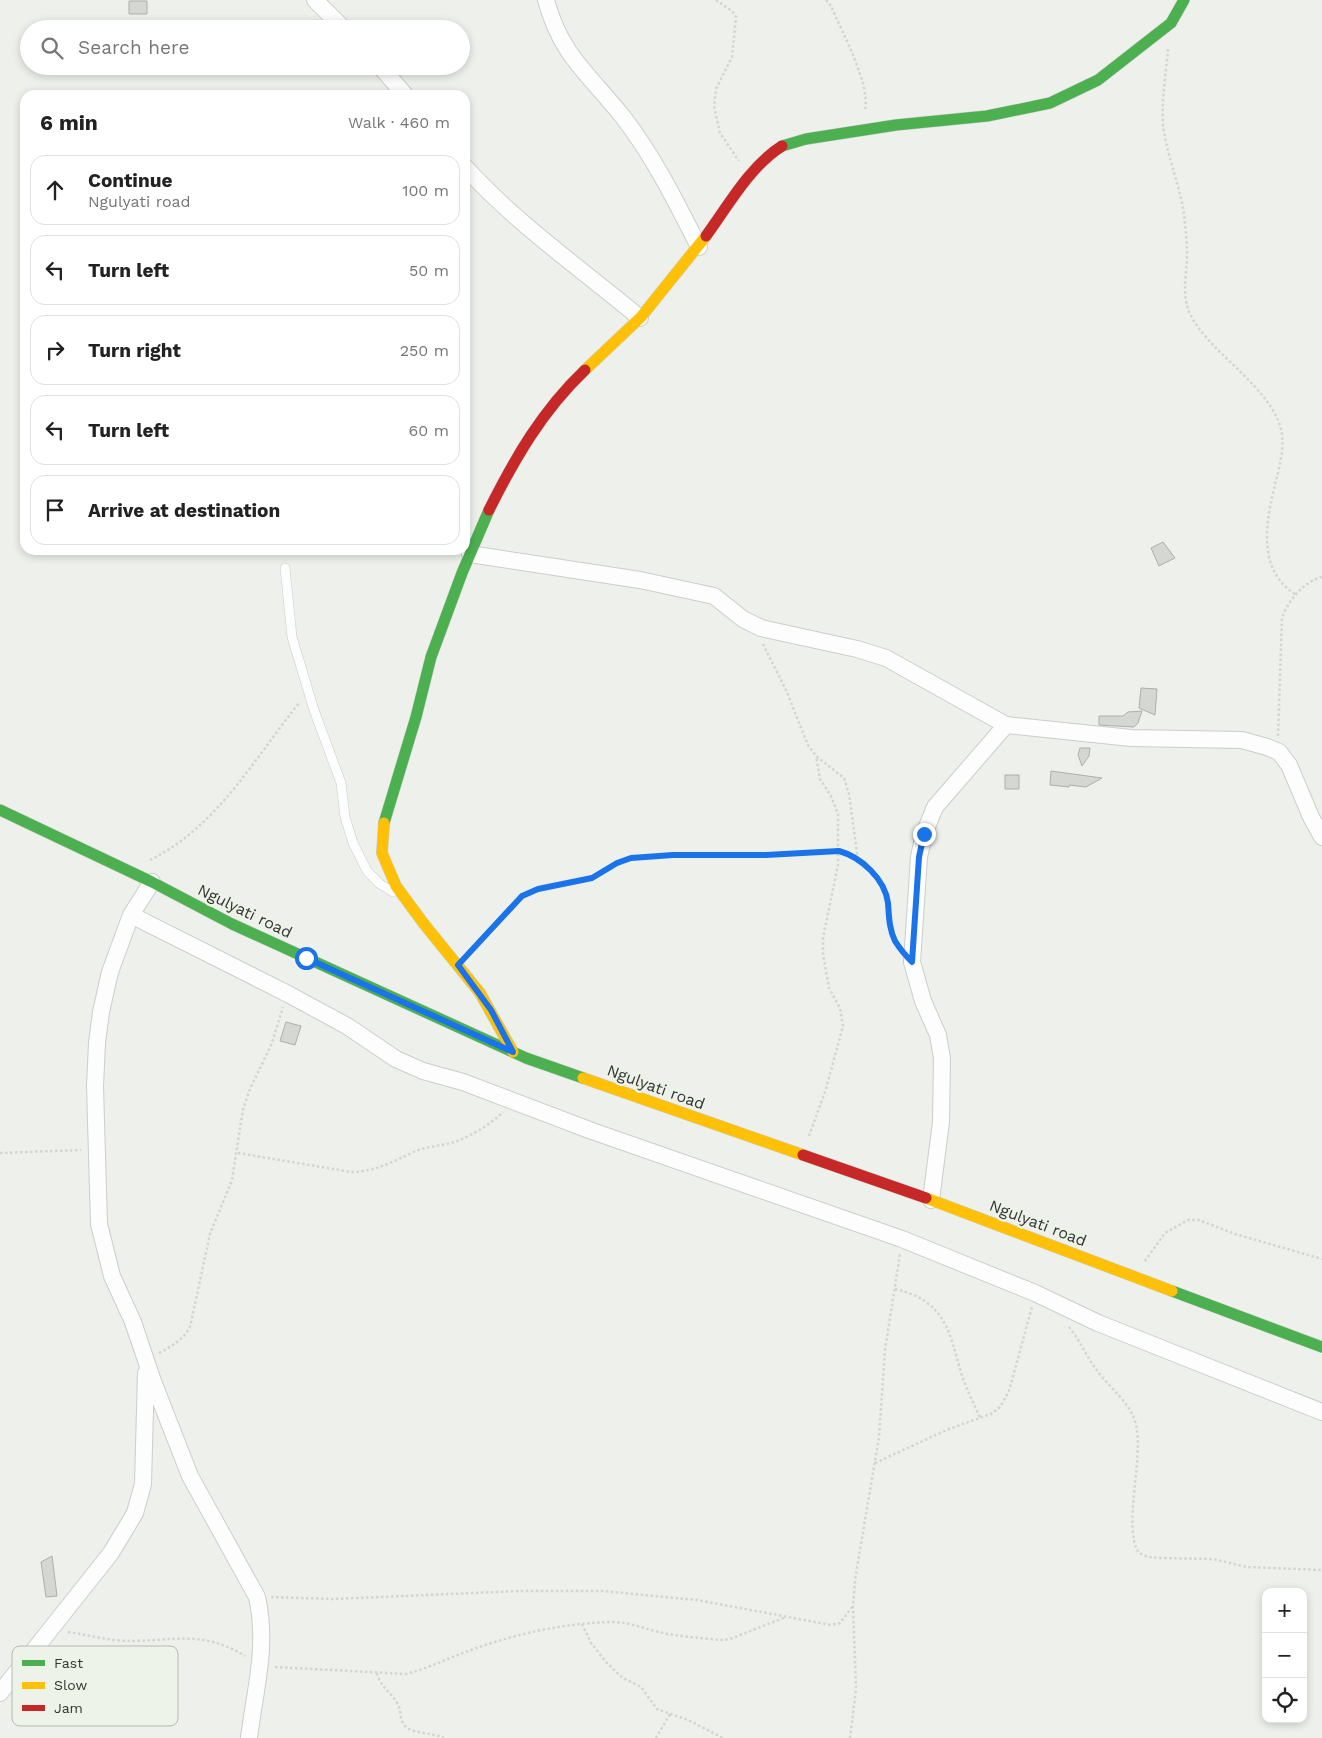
<!DOCTYPE html>
<html lang="en">
<head>
<meta charset="utf-8">
<style>
	body { margin:0; font-family:"Work Sans",sans-serif; background:#f6f6f6; color:#222 }
	.controls { position:absolute; right:15px; bottom:15px; display:grid; overflow:hidden; border-radius:10px; box-shadow:0 2px 8px #0003 }
	.controls button { width:45px; height:45px; display:grid; place-items:center; padding:0; border:0; border-bottom:1px solid #e0e0e0; background:#fff; color:#222; font:25px sans-serif }
	.stop { position:absolute; width:15px; height:15px; margin:-11px; border:4px solid #1a73e8; border-radius:50%; background:#fff }
	.stop.end { background:#1a73e8; border-color:#fff; box-shadow:0 1px 5px #0008 }
	.list { margin:0; padding:0; list-style:none }
	h2 { display:flex; justify-content:space-between; align-items:center; height:65px; margin:0; padding:0 20px; font-size:21px }
	h2 small { font-size:16px; font-weight:400; color:#767676 }
	.list li { display:grid; grid-template-columns:32px 1fr auto; gap:15px; align-items:center; box-sizing:border-box; height:70px; margin:0 10px 10px; padding:0 10px; border:1px solid #e0e0e0; border-radius:15px }
	.list b { display:block; font-size:19px; white-space:nowrap }
	.list p { margin:0; font-size:16px; white-space:nowrap; color:#767676 }
	.list em { font-size:16px; font-style:normal; color:#767676 }
	.icon { flex:none; width:28px; height:28px; fill:none; stroke:currentColor; stroke-width:2; stroke-linecap:round; stroke-linejoin:round }
	.map { position:relative; flex:none; width:1322px; height:1738px; overflow:hidden }
	.search { position:absolute; background:#fff; box-shadow:0 2px 8px #0003; left:20px; top:20px; width:450px; height:55px; display:flex; align-items:center; gap:12px; box-sizing:border-box; padding:0 18px; border-radius:28px; color:#767676; font-size:19px }
	.panel { position:absolute; background:#fff; box-shadow:0 2px 8px #0003; left:20px; top:90px; width:450px; height:465px; border-radius:15px }
	.map>svg:first-child { display:block }
	.building { fill:#d5d7d3; stroke:#adafab }
	.lines { fill:none; stroke-linecap:round; stroke-linejoin:round }
	.lane-casing { stroke:#cbcec9; stroke-width:10 }
	.street-casing { stroke:#cbcec9; stroke-width:18 }
	.fast-casing { stroke:#cbcec9; stroke-width:12 }
	.slow-casing { stroke:#cbcec9; stroke-width:12 }
	.jam-casing { stroke:#cbcec9; stroke-width:12 }
	.path { stroke:#d4d5d3; stroke-width:2.5; stroke-dasharray:2.5 2.5; stroke-linecap:butt }
	.lane { stroke:#fcfdfc; stroke-width:9 }
	.street { stroke:#fcfdfc; stroke-width:16 }
	.fast { stroke:#4caf50; stroke-width:11 }
	.slow { stroke:#ffc107; stroke-width:11 }
	.jam { stroke:#c62828; stroke-width:11 }
	.route { stroke:#1a73e8; stroke-width:6 }
	.labels { text-anchor:middle; dominant-baseline:central; stroke-width:5; stroke-linejoin:round; paint-order:stroke }
	.street-label { font-size:16px; fill:#333531; stroke:#edf3e8 }
	.key { fill:#edf3e8; stroke:#b5bab1; stroke-width:1 }
	.key-label { font-size:14px; fill:#333531 }
</style>
</head>
<body>
<div class="map">
<svg width="1322" height="1738" viewBox="0 0 1322 1738">
	<rect width="100%" height="100%" fill="#edf0eb"/>
	<path class="building" d="M 129,1 L 147,1 L 147,14 L 129,14 Z
		M 1163,542 L 1175,558 L 1159,566 L 1151,548 Z
		M 1141,688 L 1157,689 L 1155,715 L 1139,708 Z
		M 1142,711 L 1138,723 L 1134,727 L 1099,725 L 1099,716 L 1123,716 L 1128,712 Z
		M 1080,748 L 1090,748 L 1089,756 L 1082,766 L 1078,755 Z
		M 1051,771 L 1102,778 L 1086,787 L 1069,785 L 1069,787 L 1050,785 Z
		M 1005,775 L 1019,775 L 1019,789 L 1005,789 Z
		M 286,1022 L 301,1026 L 295,1045 L 280,1041 Z
		M 52,1556 L 57,1596 L 46,1597 L 41,1562 Z"/>
	<g class="lines">
		<g class="lane-casing">
			<path id="lane" d="M 285,568 L 292,637 L 314,710 L 341,783 L 345,817 L 353,843 L 367,871 L 380,884 L 393,892"/>
		</g>
		<g class="street-casing">
			<path id="street" d="M 315,0 L 344,29
				M 546,0 C 561,56 589,74 623,117 C 654,157 676,202 699,247
				M 380,66 L 405,95
				M 465,167 C 519,226 579,267 640,318
				M 470,554 L 640,580 L 714,596 L 743,619 L 761,628 L 857,649 L 886,658 L 1006,725 L 1131,738 L 1242,740 L 1267,747 L 1279,752 L 1289,765 L 1311,817 L 1322,837
				M 152,882 L 131,915 L 110,972 L 101,1012 L 97,1043 L 95,1086 L 99,1224 L 112,1276 L 133,1322 L 154,1384 L 190,1476 L 257,1597 C 268,1646 255,1689 249,1738
				M 131,915 L 288,994 L 347,1026 L 396,1059 L 423,1071 L 463,1082 L 592,1131 L 902,1239 L 1035,1293 L 1098,1323 L 1322,1412
				M 931,1200 L 941,1122 L 942,1058 L 938,1035 L 923,1001 L 912,962 L 919,857 L 924,834 L 935,807 L 1006,725
				M 0,1693 L 111,1553 L 135,1513 L 143,1484 L 146,1373"/>
		</g>
		<g class="fast-casing">
			<path id="fast" d="M 782,146 L 806,139 L 896,125 L 987,116 L 1050,103 L 1098,80 L 1171,23 L 1184,0
				M 0,810 L 152,882 L 232,924 L 526,1058 L 583,1078
				M 384,823 L 416,717 L 431,657 L 462,573 L 489,510
				M 1172,1291 L 1322,1347"/>
		</g>
		<g class="slow-casing">
			<path id="slow" d="M 585,370 L 641,317 L 706,236
				M 384,823 L 382,853 L 396,886 L 424,924 L 480,993 L 513,1052
				M 583,1078 L 803,1155
				M 926,1198 L 1172,1291"/>
		</g>
		<g class="jam-casing">
			<path id="jam" d="M 706,236 C 728,206 750,166 782,146
				M 489,510 C 515,458 542,411 585,370
				M 803,1155 L 926,1198"/>
		</g>
		<path class="path" d="M 716,0 L 732,11 L 736,17 L 732,57 L 716,89 L 714,106 L 720,133 L 739,161
			M 826,0 L 831,6 C 841,30 871,85 865,110
			M 1168,49 C 1166,75 1160,106 1164,132 C 1169,163 1183,193 1185,224 C 1186,234 1187,244 1187,254 C 1187,274 1181,295 1190,314 C 1211,355 1269,385 1281,429 C 1285,446 1280,464 1276,481 C 1266,520 1256,569 1295,594
			M 763,644 L 786,690 L 808,745 L 816,756 L 844,778 L 849,794 L 858,860
			M 1278,736 L 1282,618 C 1288,601 1303,582 1322,577
			M 150,860 C 217,827 254,759 299,703
			M 471,951 L 522,897 L 538,889 L 592,878 L 617,863 L 631,858 L 673,855 L 766,855 L 839,851 C 861,858 885,878 888,902 C 889,916 889,931 897,944
			M 809,1136 L 826,1089 L 843,1026 L 840,1008 L 829,988 L 823,954 L 823,938 L 838,865 L 838,814 L 831,796 L 820,779 L 816,756
			M 0,1153 L 81,1150
			M 238,1153 L 351,1172 C 376,1172 393,1161 416,1151 C 428,1146 442,1146 454,1142 C 471,1136 490,1125 503,1112
			M 1145,1261 L 1165,1233 L 1188,1220 L 1199,1220 L 1235,1234 L 1322,1259
			M 895,1289 C 946,1301 949,1331 962,1376 C 967,1390 974,1404 980,1418
			M 1069,1327 C 1080,1340 1086,1356 1096,1369 C 1109,1388 1131,1402 1136,1425 C 1144,1460 1122,1528 1139,1553 L 1148,1557 L 1162,1558 L 1213,1559 L 1247,1567 L 1322,1570
			M 159,1353 C 172,1346 183,1340 190,1327 L 210,1234 L 232,1180 L 243,1109 L 250,1089 L 272,1043 L 283,1007
			M 875,1463 L 949,1429 L 991,1414 L 1000,1407 L 1009,1391 L 1032,1307
			M 271,1597 L 333,1599 L 520,1591 L 602,1591 L 697,1600 L 831,1625 L 840,1623 L 853,1606
			M 582,1624 L 591,1643 L 606,1662 L 623,1678 L 641,1687 L 657,1709 L 688,1720 L 723,1738
			M 68,1632 C 83,1634 98,1638 114,1640 C 165,1645 196,1626 245,1656
			M 275,1667 L 406,1674 C 426,1669 444,1660 463,1653 C 510,1635 562,1623 612,1622 C 632,1622 649,1631 668,1634 C 685,1637 703,1638 721,1640 L 730,1639 L 786,1617
			M 377,1673 C 381,1689 393,1693 398,1705 C 402,1714 399,1724 409,1729 C 420,1734 433,1733 444,1738
			M 656,1738 L 670,1714
			M 850,1738 L 856,1689 L 853,1606 L 855,1580 L 879,1437 L 885,1350 L 900,1254"/>
		<use href="#lane" class="lane"/>
		<use href="#street" class="street"/>
		<use href="#fast" class="fast"/>
		<use href="#slow" class="slow"/>
		<use href="#jam" class="jam"/>
	</g>
	<g class="lines">
		<path class="route" d="M 306,958 L 513,1052 L 491,1010 L 458,965 L 522,896 L 538,889 L 592,878 L 617,863 L 631,858 L 673,855 L 766,855 L 839,851 C 861,857 885,879 888,903 C 889,916 889,929 895,941 C 900,949 906,956 912,962 L 919,857 L 924,834"/>
	</g>
	<g class="labels">
		<g class="street-label">
			<text transform="translate(245 911) rotate(26)">Ngulyati road</text>
			<text transform="translate(656 1087) rotate(20)">Ngulyati road</text>
			<text transform="translate(1038 1223) rotate(21)">Ngulyati road</text>
		</g>
	</g>
	<rect x="12" y="1646" width="166" height="80" rx="8" class="key"/>
	<rect x="22" y="1660" width="23" height="6" fill="#4caf50"/>
	<rect x="22" y="1682" width="23" height="7" fill="#ffc107"/>
	<rect x="22" y="1705" width="23" height="6" fill="#c62828"/>
	<g class="key-label">
		<text x="54" y="1668">Fast</text>
		<text x="54" y="1690">Slow</text>
		<text x="54" y="1713">Jam</text>
	</g>
</svg>
<div class="controls">
<button>+</button>
<button>−</button>
<button><svg class="icon" aria-label="locate" viewBox="0 0 24 24"><circle cx="12" cy="12" r="6"/><path d="M12 2v4M12 18v4M2 12h4M18 12h4"/></svg></button>
</div>
<div class="stop" style="left:306px;top:958px"></div>
<div class="stop end" style="left:924px;top:834px"></div>
<div class="search"><svg class="icon" aria-label="search" viewBox="0 0 24 24"><circle cx="10" cy="10" r="6"/><path d="M15 15l6 6"/></svg>Search here</div>
<section class="panel">
<h2>6 min<small>Walk · 460 m</small></h2>
<ul class="list">
<li><svg class="icon" aria-label="ahead" viewBox="0 0 24 24"><path d="M12 20V5M6 11l6-6 6 6"/></svg><div><b>Continue</b><p>Ngulyati road</p></div><em>100 m</em></li>
<li><svg class="icon" aria-label="left" viewBox="0 0 24 24"><path d="M17 20v-9H6M10 6l-5 5 5 5"/></svg><div><b>Turn left</b></div><em>50 m</em></li>
<li><svg class="icon" aria-label="right" viewBox="0 0 24 24"><path d="M7 20v-9h11M14 6l5 5-5 5"/></svg><div><b>Turn right</b></div><em>250 m</em></li>
<li><svg class="icon" aria-label="left" viewBox="0 0 24 24"><path d="M17 20v-9H6M10 6l-5 5 5 5"/></svg><div><b>Turn left</b></div><em>60 m</em></li>
<li><svg class="icon" aria-label="arrive" viewBox="0 0 24 24"><path d="M6 21V4h12l-3 4 3 4H6"/></svg><div><b>Arrive at destination</b></div></li>
</ul>
</section>
</div>
</body>
</html>
